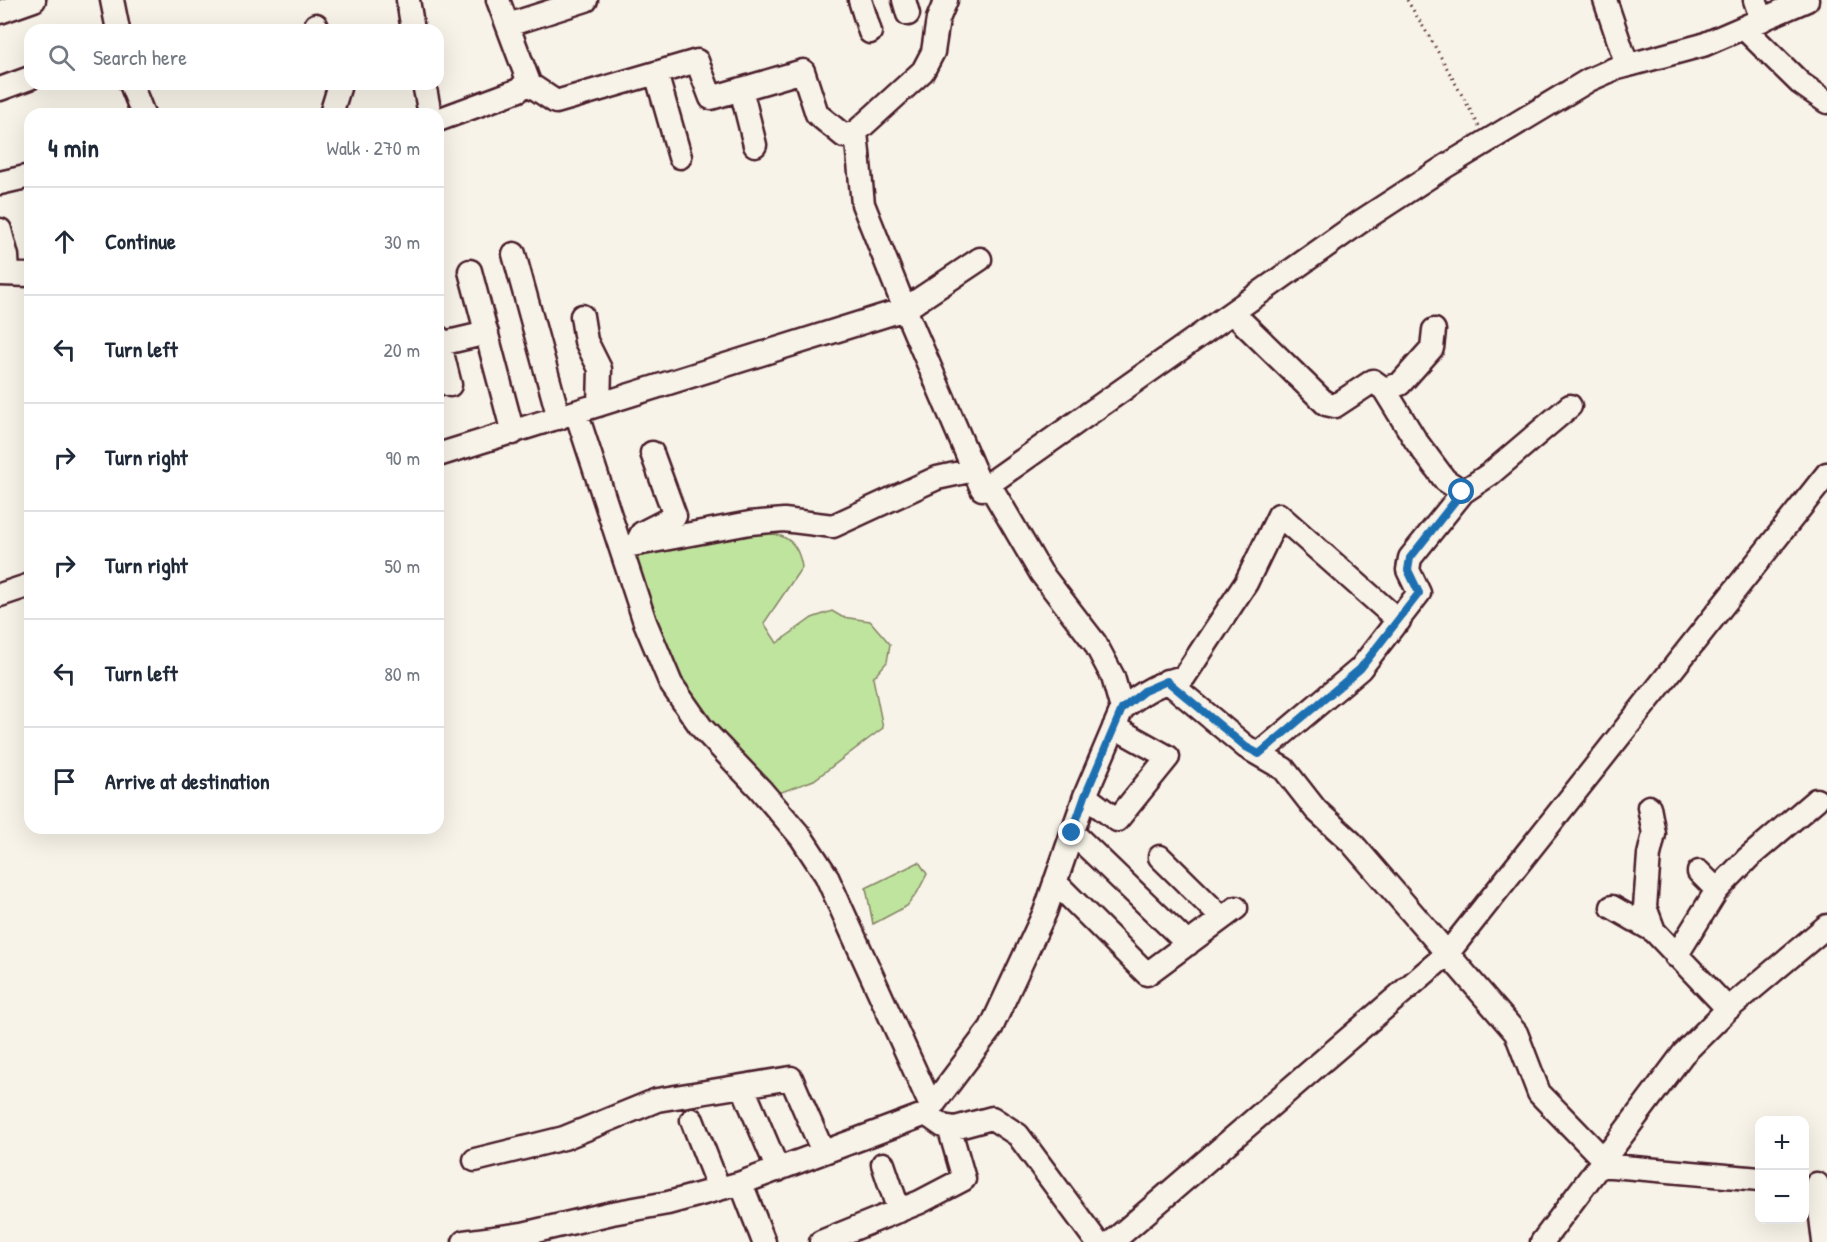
<!DOCTYPE html>
<html lang="en">
<head>
<meta charset="utf-8">
<style>
	body { margin:0; font-family:"Patrick Hand",sans-serif; background:#f6f6f7; color:#1f2937 }
	.controls { position:absolute; right:18px; bottom:18px; display:grid; overflow:hidden; border-radius:12px; box-shadow:0 6px 24px #0002 }
	.controls button { width:54px; height:54px; display:grid; place-items:center; padding:0; border:0; border-bottom:2px solid #e0e1e3; background:#fff; color:#1f2937; font:30px sans-serif }
	.stop { position:absolute; width:18px; height:18px; margin:-14px; border:4px solid #1f6fb2; border-radius:50%; background:#fff }
	.stop.end { background:#1f6fb2; border-color:#fff; box-shadow:0 2px 6px #0008 }
	.list { margin:0; padding:0; list-style:none }
	h2 { display:flex; justify-content:space-between; align-items:center; height:78px; margin:0; padding:0 24px; font-size:26px }
	h2 small { font-size:20px; font-weight:400; color:#747a83 }
	.list li { display:grid; grid-template-columns:39px 1fr auto; gap:18px; align-items:center; box-sizing:border-box; height:108px; padding:0 24px; border-top:2px solid #e0e1e3 }
	.list b { display:block; font-size:22px; white-space:nowrap }
	.list em { font-size:20px; font-style:normal; color:#747a83 }
	.icon { flex:none; width:33px; height:33px; fill:none; stroke:currentColor; stroke-width:2; stroke-linecap:round; stroke-linejoin:round }
	.map { position:relative; flex:none; width:1827px; height:1242px; overflow:hidden }
	.search { position:absolute; background:#fff; box-shadow:0 6px 24px #0002; left:24px; top:24px; width:420px; height:66px; display:flex; align-items:center; gap:15px; box-sizing:border-box; padding:0 21px; border-radius:18px; color:#747a83; font-size:22px }
	.panel { position:absolute; background:#fff; box-shadow:0 6px 24px #0002; left:24px; top:108px; width:420px; height:726px; border-radius:18px }
	.map>svg:first-child { display:block }
	.green { fill:#bfe49e; stroke:#848264; stroke-width:1.5 }
	.lines { fill:none; stroke-linecap:round; stroke-linejoin:round }
	.minor-casing { stroke:#4a1f2b; stroke-width:27 }
	.path { stroke:#4a1f2b; stroke-width:3; stroke-dasharray:1.5 4.5; stroke-linecap:butt }
	.minor { stroke:#f7f3e8; stroke-width:22 }
	.route { stroke:#1f6fb2; stroke-width:8 }
</style>
</head>
<body>
<div class="map">
<svg width="1827" height="1242" viewBox="0 0 1827 1242">
	<rect width="100%" height="100%" fill="#f7f3e8"/>
	<filter id="ink" filterUnits="userSpaceOnUse"><feTurbulence type="fractalNoise" baseFrequency=".0167" numOctaves="2"/><feDisplacementMap in="SourceGraphic" scale="12" xChannelSelector="R" yChannelSelector="G"/><feConvolveMatrix kernelMatrix="1 2 1 2 8 2 1 2 1" color-interpolation-filters="sRGB"/></filter>
	<g filter="url(#ink)">
		<path class="green" d="M 756,530 C 783,535 797,537 802,567 L 764,623 L 777,643 L 812,618 L 832,611 L 842,617 L 870,621 L 890,644 L 887,662 L 873,678 L 883,728 L 814,780 L 779,793 L 746,764 L 705,723 L 674,677 L 631,552 Z
			M 919,862 L 927,874 L 917,893 L 907,906 L 873,924 L 866,888 Z"/>
		<g class="lines">
			<g class="minor-casing">
				<path id="minor" d="M 112,0 L 118,30
					M 408,0 L 413,30
					M 860,0 L 870,32
					M 904,0 L 908,14
					M 946,0 L 938,19 L 933,52 L 923,71 L 856,132 L 863,204 L 905,309 L 980,259
					M 1605,0 L 1627,65
					M 1755,0 L 1762,20
					M 0,12 L 34,0
					M 316,25 L 318,30
					M 508,25 L 586,0
					M 1744,28 L 1800,83 L 1827,102
					M 656,73 L 680,157
					M 526,82 L 556,102 L 697,61 L 711,98 L 803,71 L 817,114 L 844,136 L 856,132
					M 131,84 L 143,114
					M 424,84 L 430,114
					M 0,89 L 30,78
					M 741,89 L 755,145
					M 331,114 L 339,88 L 338,84
					M 438,120 L 519,90 L 528,80 L 498,0
					M 0,183 L 30,176
					M 0,230 L 7,256 L 8,274
					M 514,254 L 559,418
					M 470,271 L 513,433
					M 0,274 L 30,275
					M 1233,313 L 1326,404 L 1335,406 L 1373,381 L 1384,389 L 1416,441 L 1445,480 L 1463,492
					M 582,316 L 586,341 L 600,369 L 599,405
					M 438,337 L 450,385
					M 440,344 L 487,333
					M 1384,389 L 1400,384 L 1432,348 L 1434,330
					M 576,412 L 645,622 L 671,684 L 701,727 L 760,789 L 801,837 L 826,875 L 931,1106
					M 438,455 L 905,309 L 982,489 L 1360,222 L 1446,166 L 1589,80 L 1614,69 L 1703,45 L 1807,0
					M 637,543 L 642,533 L 675,516 L 652,453
					M 621,547 L 750,523 L 784,520 L 833,526 L 937,478 L 974,470
					M 0,595 L 30,585
					M 1167,681 L 1246,747 L 1284,769 L 1316,810 L 1351,842 L 1516,1033 L 1539,1093 L 1604,1160
					M 1122,709 C 1143,692 1158,683 1184,677 L 1246,583 L 1279,515 L 1399,621
					M 1259,754 L 1360,669 L 1419,593 L 1408,570 L 1410,558 L 1463,492 L 1490,474 L 1570,406
					M 1085,796 L 1117,820 L 1168,757 L 1114,727
					M 1649,807 L 1654,834 L 1649,855 L 1645,907 L 1654,931
					M 1073,833 L 1188,944
					M 1160,857 L 1222,918
					M 1699,872 L 1717,890
					M 1055,882 L 1147,974 L 1236,908
					M 1612,907 L 1654,931 L 1728,1009
					M 1676,956 L 1717,890 L 1748,858 L 1816,800
					M 747,1097 L 778,1170
					M 926,1114 L 991,1028 L 1045,912 L 1085,796 L 1122,709 L 1113,677 L 1095,643 L 1041,573 L 989,484
					M 692,1120 L 719,1189
					M 475,1160 L 564,1138 L 657,1100 L 791,1078 L 823,1152
					M 883,1164 L 899,1211
					M 1600,1165 L 1760,1179
					M 741,1183 L 764,1242
					M 1817,1184 L 1824,1242
					M 464,1242 L 523,1234 L 612,1213 L 668,1203 L 741,1183 L 926,1114 L 943,1126 L 955,1128 L 992,1118 L 1018,1135 L 1097,1242
					M 821,1242 L 920,1202 L 964,1179 L 949,1127
					M 1112,1242 L 1447,954 L 1827,474
					M 1542,1242 L 1683,1054 L 1728,1009 L 1827,926"/>
			</g>
			<path class="path" d="M 1407,0 L 1433,43 L 1479,126"/>
			<use href="#minor" class="minor"/>
		</g>
	</g>
	<g class="lines" filter="url(#ink)">
		<path class="route" d="M 1072,833 L 1085,796 L 1122,709 L 1144,691 L 1167,681 L 1246,747 L 1259,754 L 1360,669 L 1419,593 L 1408,570 L 1410,558 L 1462,492"/>
	</g>
</svg>
<div class="controls">
<button>+</button>
<button>−</button>
</div>
<div class="stop" style="left:1462px;top:492px"></div>
<div class="stop end" style="left:1072px;top:833px"></div>
<div class="search"><svg class="icon" aria-label="search" viewBox="0 0 24 24"><circle cx="10" cy="10" r="6"/><path d="M15 15l6 6"/></svg>Search here</div>
<section class="panel">
<h2>4 min<small>Walk · 270 m</small></h2>
<ul class="list">
<li><svg class="icon" aria-label="ahead" viewBox="0 0 24 24"><path d="M12 20V5M6 11l6-6 6 6"/></svg><div><b>Continue</b></div><em>30 m</em></li>
<li><svg class="icon" aria-label="left" viewBox="0 0 24 24"><path d="M17 20v-9H6M10 6l-5 5 5 5"/></svg><div><b>Turn left</b></div><em>20 m</em></li>
<li><svg class="icon" aria-label="right" viewBox="0 0 24 24"><path d="M7 20v-9h11M14 6l5 5-5 5"/></svg><div><b>Turn right</b></div><em>90 m</em></li>
<li><svg class="icon" aria-label="right" viewBox="0 0 24 24"><path d="M7 20v-9h11M14 6l5 5-5 5"/></svg><div><b>Turn right</b></div><em>50 m</em></li>
<li><svg class="icon" aria-label="left" viewBox="0 0 24 24"><path d="M17 20v-9H6M10 6l-5 5 5 5"/></svg><div><b>Turn left</b></div><em>80 m</em></li>
<li><svg class="icon" aria-label="arrive" viewBox="0 0 24 24"><path d="M6 21V4h12l-3 4 3 4H6"/></svg><div><b>Arrive at destination</b></div></li>
</ul>
</section>
</div>
</body>
</html>
